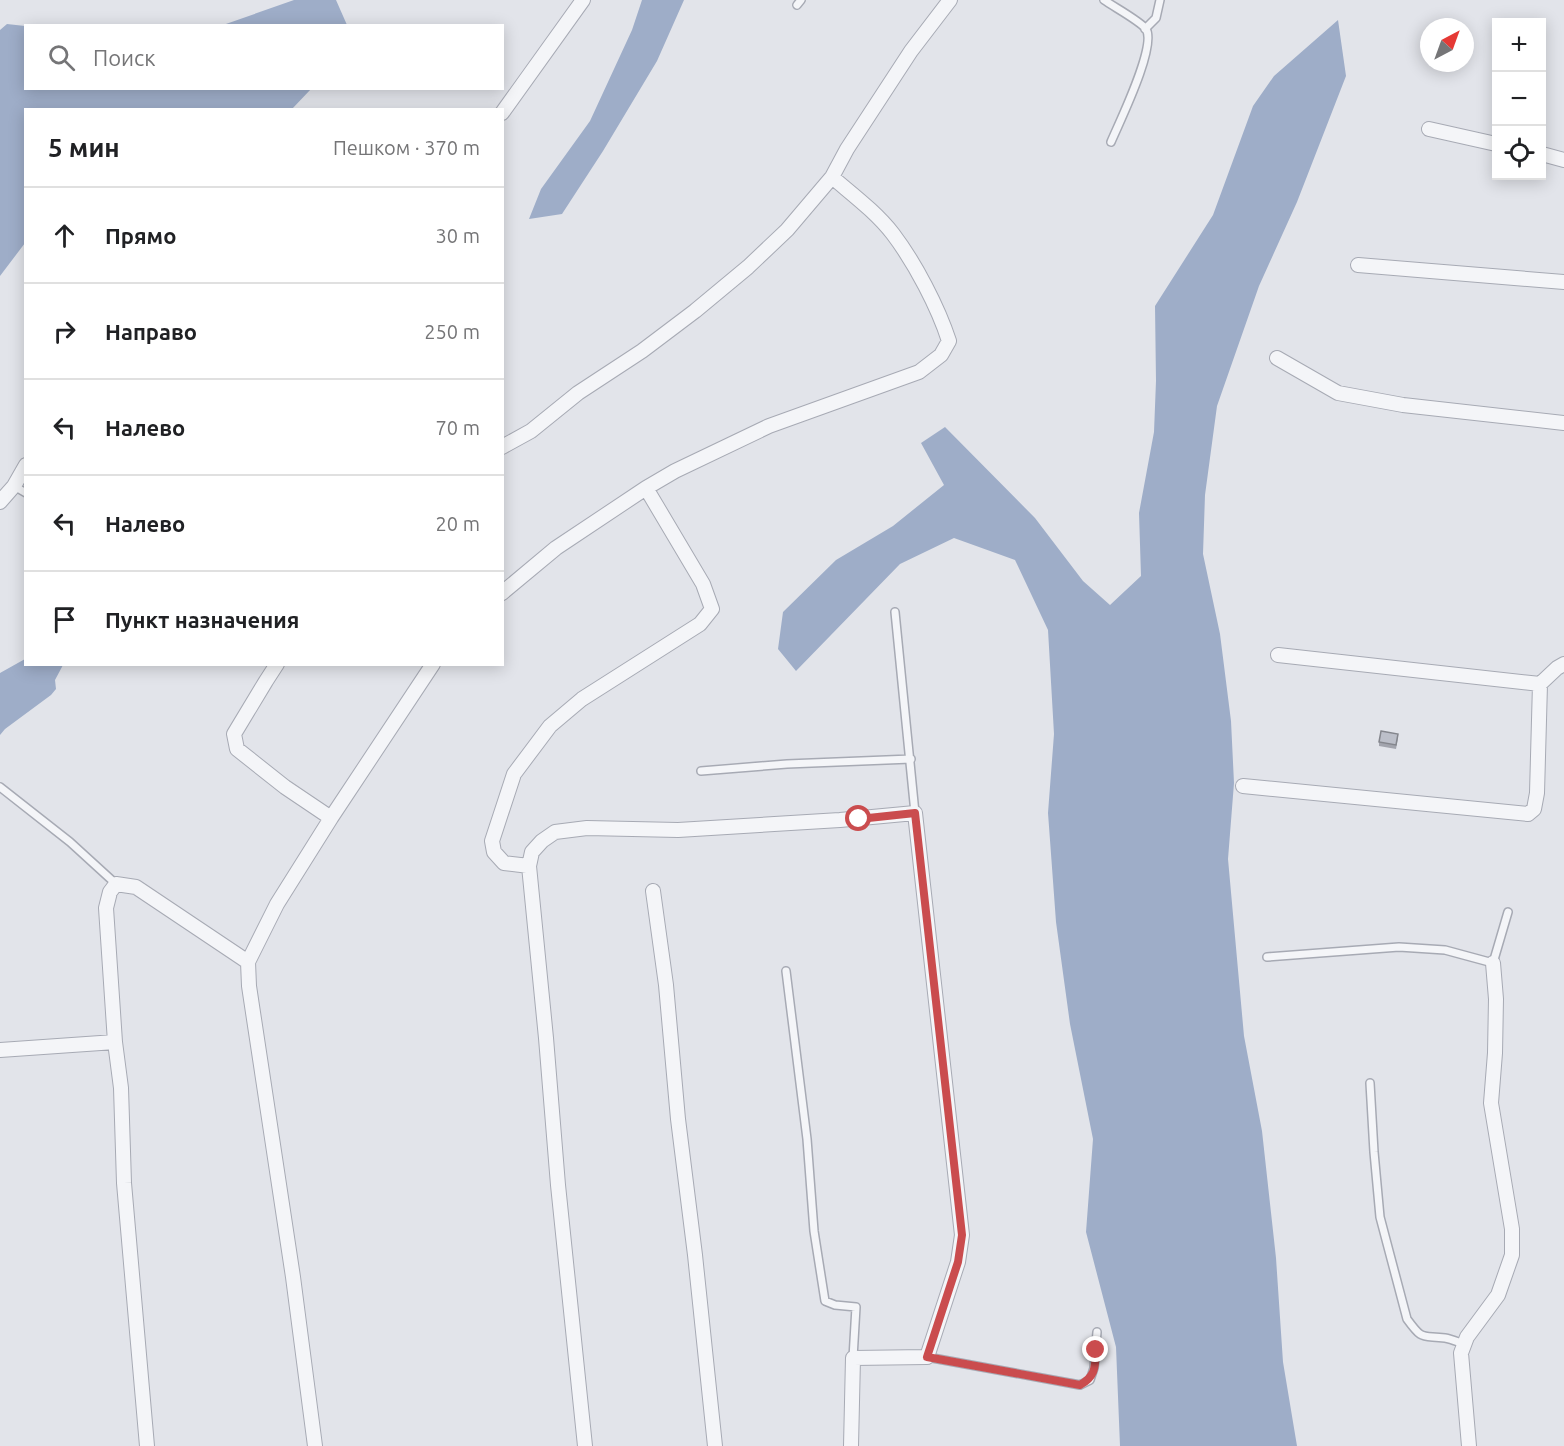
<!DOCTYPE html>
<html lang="ru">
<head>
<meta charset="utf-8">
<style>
	body { margin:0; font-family:Ubuntu,sans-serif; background:#f2f2f2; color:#202124 }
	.controls { position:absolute; right:18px; top:18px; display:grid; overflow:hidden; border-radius:0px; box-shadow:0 3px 15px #0003 }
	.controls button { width:54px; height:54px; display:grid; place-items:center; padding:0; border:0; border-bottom:2px solid #e0e0e0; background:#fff; color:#202124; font:30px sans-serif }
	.compass { position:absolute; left:1420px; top:18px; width:54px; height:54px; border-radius:50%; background:#fff; box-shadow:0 3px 15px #0003; rotate:41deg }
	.stop { position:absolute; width:18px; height:18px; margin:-14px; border:4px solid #ca4c4e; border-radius:50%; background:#fff }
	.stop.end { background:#ca4c4e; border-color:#fff; box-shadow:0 2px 6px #0008 }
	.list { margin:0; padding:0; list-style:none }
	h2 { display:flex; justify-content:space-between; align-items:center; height:78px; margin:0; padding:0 24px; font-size:26px }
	h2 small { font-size:20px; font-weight:400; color:#757577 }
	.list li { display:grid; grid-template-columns:39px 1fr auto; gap:18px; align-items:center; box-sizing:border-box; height:96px; padding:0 24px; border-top:2px solid #e0e0e0 }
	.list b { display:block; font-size:22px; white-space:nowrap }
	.list em { font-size:20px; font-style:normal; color:#757577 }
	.icon { flex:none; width:33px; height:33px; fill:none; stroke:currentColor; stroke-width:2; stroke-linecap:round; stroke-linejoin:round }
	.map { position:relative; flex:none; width:1564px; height:1446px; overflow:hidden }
	.search { position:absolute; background:#fff; box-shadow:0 3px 15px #0003; left:24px; top:24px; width:480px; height:66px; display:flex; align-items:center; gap:15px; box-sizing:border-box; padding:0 21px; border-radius:0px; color:#757577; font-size:22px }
	.panel { position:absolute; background:#fff; box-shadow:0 3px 15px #0003; left:24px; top:108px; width:480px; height:558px; border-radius:0px }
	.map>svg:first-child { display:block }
	.water { fill:#9eadc8 }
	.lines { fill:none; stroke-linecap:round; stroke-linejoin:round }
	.lane-casing { stroke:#a7aab4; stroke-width:10 }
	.street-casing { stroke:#a7aab4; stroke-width:16 }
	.lane { stroke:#f4f5f8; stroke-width:7 }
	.street { stroke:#f4f5f8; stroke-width:14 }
	.wall { fill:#a2a4ad }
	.building { fill:#bcbfc9; stroke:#84868d; stroke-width:1.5 }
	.route { stroke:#ca4c4e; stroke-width:8 }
</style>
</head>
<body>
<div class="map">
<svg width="1564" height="1446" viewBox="0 0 1564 1446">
	<rect width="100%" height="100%" fill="#e2e4ea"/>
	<path class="water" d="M 294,0 L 336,0 L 347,25 L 223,25 Z
		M 642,0 L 684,0 L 657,61 L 603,151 L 562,214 L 529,219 L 541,189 L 590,121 L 632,30 Z
		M 1338,20 L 1346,76 L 1297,202 L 1259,286 L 1217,406 L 1205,495 L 1203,554 L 1220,634 L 1231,721 L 1234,783 L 1228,859 L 1244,1036 L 1262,1131 L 1276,1258 L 1283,1362 L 1297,1446 L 1120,1446 L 1116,1347 L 1086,1232 L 1093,1139 L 1070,1024 L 1056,922 L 1048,813 L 1054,734 L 1048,630 L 1015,560 L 954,538 L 900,564 L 796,671 L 778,649 L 783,612 L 836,560 L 893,526 L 944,485 L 921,443 L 945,427 L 1035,518 L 1083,581 L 1110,605 L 1141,576 L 1139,513 L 1154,432 L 1156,381 L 1155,306 L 1213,215 L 1253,106 L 1274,76 Z
		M 7,24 L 25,26 L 26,88 L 311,89 L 292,109 L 26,110 L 25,243 L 0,276 L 0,30 Z
		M 25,659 L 26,664 L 63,665 L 55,680 L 56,689 L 51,695 L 5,729 L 0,735 L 0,673 Z"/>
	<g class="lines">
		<g class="lane-casing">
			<path id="lane" d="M 1104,0 C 1114,7 1140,21 1146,29 C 1157,46 1119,123 1111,142
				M 797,5 L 801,0
				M 1145,29 L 1156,18 L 1160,0
				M 14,486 L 26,493
				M 895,612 L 915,813
				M 701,771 L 787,764 L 911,759
				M 0,787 L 70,842 L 116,884
				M 1267,957 L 1399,947 L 1445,950 L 1493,963 L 1508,912
				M 786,971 L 807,1139 L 814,1231 L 825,1301 L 835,1305 L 856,1307 L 853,1358
				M 1370,1083 L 1374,1152 L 1380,1217 L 1407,1319 C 1423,1341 1421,1335 1445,1338 C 1451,1339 1458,1342 1464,1344
				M 927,1357 L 1080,1385 L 1090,1380 L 1094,1368 L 1097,1332"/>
		</g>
		<g class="street-casing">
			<path id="street" d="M 502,113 L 583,0
				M 1429,129 L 1496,144
				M 1542,154 L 1564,160
				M 1358,265 L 1564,282
				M 1277,358 L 1338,393 L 1403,405 L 1564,423
				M 502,447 L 531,431 L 578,393 L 642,351 L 695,311 L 748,267 L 787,230 L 832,177 L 847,149 L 911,51 L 950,0
				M 0,502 L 14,486 L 26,465
				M 502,593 L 556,548 L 646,488 L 675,471 L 769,426 L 919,372 L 941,355 L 949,341 C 938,307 915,263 893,234 C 876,212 853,195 832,177
				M 1278,655 L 1540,684 L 1557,668 L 1564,664
				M 277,664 L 266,681 L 234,734 L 237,749 L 285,787 L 331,818
				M 1243,786 L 1528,814 L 1534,809 L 1537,793 L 1540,684
				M 529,866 L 532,852 L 542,841 L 555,832 L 587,828 L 678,830 L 840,820 L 915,813 L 962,1235 L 958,1262 L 927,1357 L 853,1358 L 851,1446
				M 653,891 L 666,985 L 678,1119 L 695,1255 L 715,1446
				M 0,1050 L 115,1042
				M 147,1446 L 124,1183 L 121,1088 L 115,1042 L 106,908 L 110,892 L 116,884 L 136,887 L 248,962
				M 315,1446 L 293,1277 L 249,986 L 248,962 L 277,904 L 331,818 L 433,664
				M 585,1446 L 558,1185 L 546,1038 L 529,866 L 504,863 L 494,852 L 492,841 L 514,774 L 550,726 L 582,699 L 700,624 L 712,609 L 703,584 L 646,488
				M 1469,1446 L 1461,1353 L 1467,1337 L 1498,1295 L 1512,1255 L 1512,1229 L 1491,1103 L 1495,1053 L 1496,999 L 1493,963"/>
		</g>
		<use href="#lane" class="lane"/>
		<use href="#street" class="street"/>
	</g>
	<path class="wall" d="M 1398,738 L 1396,749 L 1379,746 L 1379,742 Z"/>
	<path class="building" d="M 1381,731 L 1398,734 L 1396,745 L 1379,742 Z"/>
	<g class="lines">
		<path class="route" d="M 859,819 L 915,813 L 962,1235 L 958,1262 L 927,1357 L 1080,1385 C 1096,1376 1095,1367 1096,1350"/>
	</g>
</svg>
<div class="controls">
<button>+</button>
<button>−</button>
<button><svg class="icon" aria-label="locate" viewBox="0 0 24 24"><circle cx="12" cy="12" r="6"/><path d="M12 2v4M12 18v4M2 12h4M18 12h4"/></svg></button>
</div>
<svg class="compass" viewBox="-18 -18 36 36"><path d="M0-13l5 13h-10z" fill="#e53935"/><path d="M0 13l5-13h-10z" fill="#757577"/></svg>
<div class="stop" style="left:859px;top:819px"></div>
<div class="stop end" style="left:1096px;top:1350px"></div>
<div class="search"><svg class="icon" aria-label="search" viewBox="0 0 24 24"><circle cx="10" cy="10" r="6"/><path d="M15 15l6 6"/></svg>Поиск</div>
<section class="panel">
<h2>5 мин<small>Пешком · 370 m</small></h2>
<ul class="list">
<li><svg class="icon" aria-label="ahead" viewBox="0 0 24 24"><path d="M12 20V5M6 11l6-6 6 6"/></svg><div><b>Прямо</b></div><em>30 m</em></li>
<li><svg class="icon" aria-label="right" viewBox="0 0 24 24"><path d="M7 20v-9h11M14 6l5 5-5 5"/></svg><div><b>Направо</b></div><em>250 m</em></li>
<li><svg class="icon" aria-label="left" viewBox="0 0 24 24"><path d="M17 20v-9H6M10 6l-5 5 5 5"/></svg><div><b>Налево</b></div><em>70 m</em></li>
<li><svg class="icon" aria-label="left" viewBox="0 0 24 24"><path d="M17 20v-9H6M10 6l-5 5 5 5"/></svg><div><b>Налево</b></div><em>20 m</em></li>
<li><svg class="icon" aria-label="arrive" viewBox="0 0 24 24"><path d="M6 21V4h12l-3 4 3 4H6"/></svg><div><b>Пункт назначения</b></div></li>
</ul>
</section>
</div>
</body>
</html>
